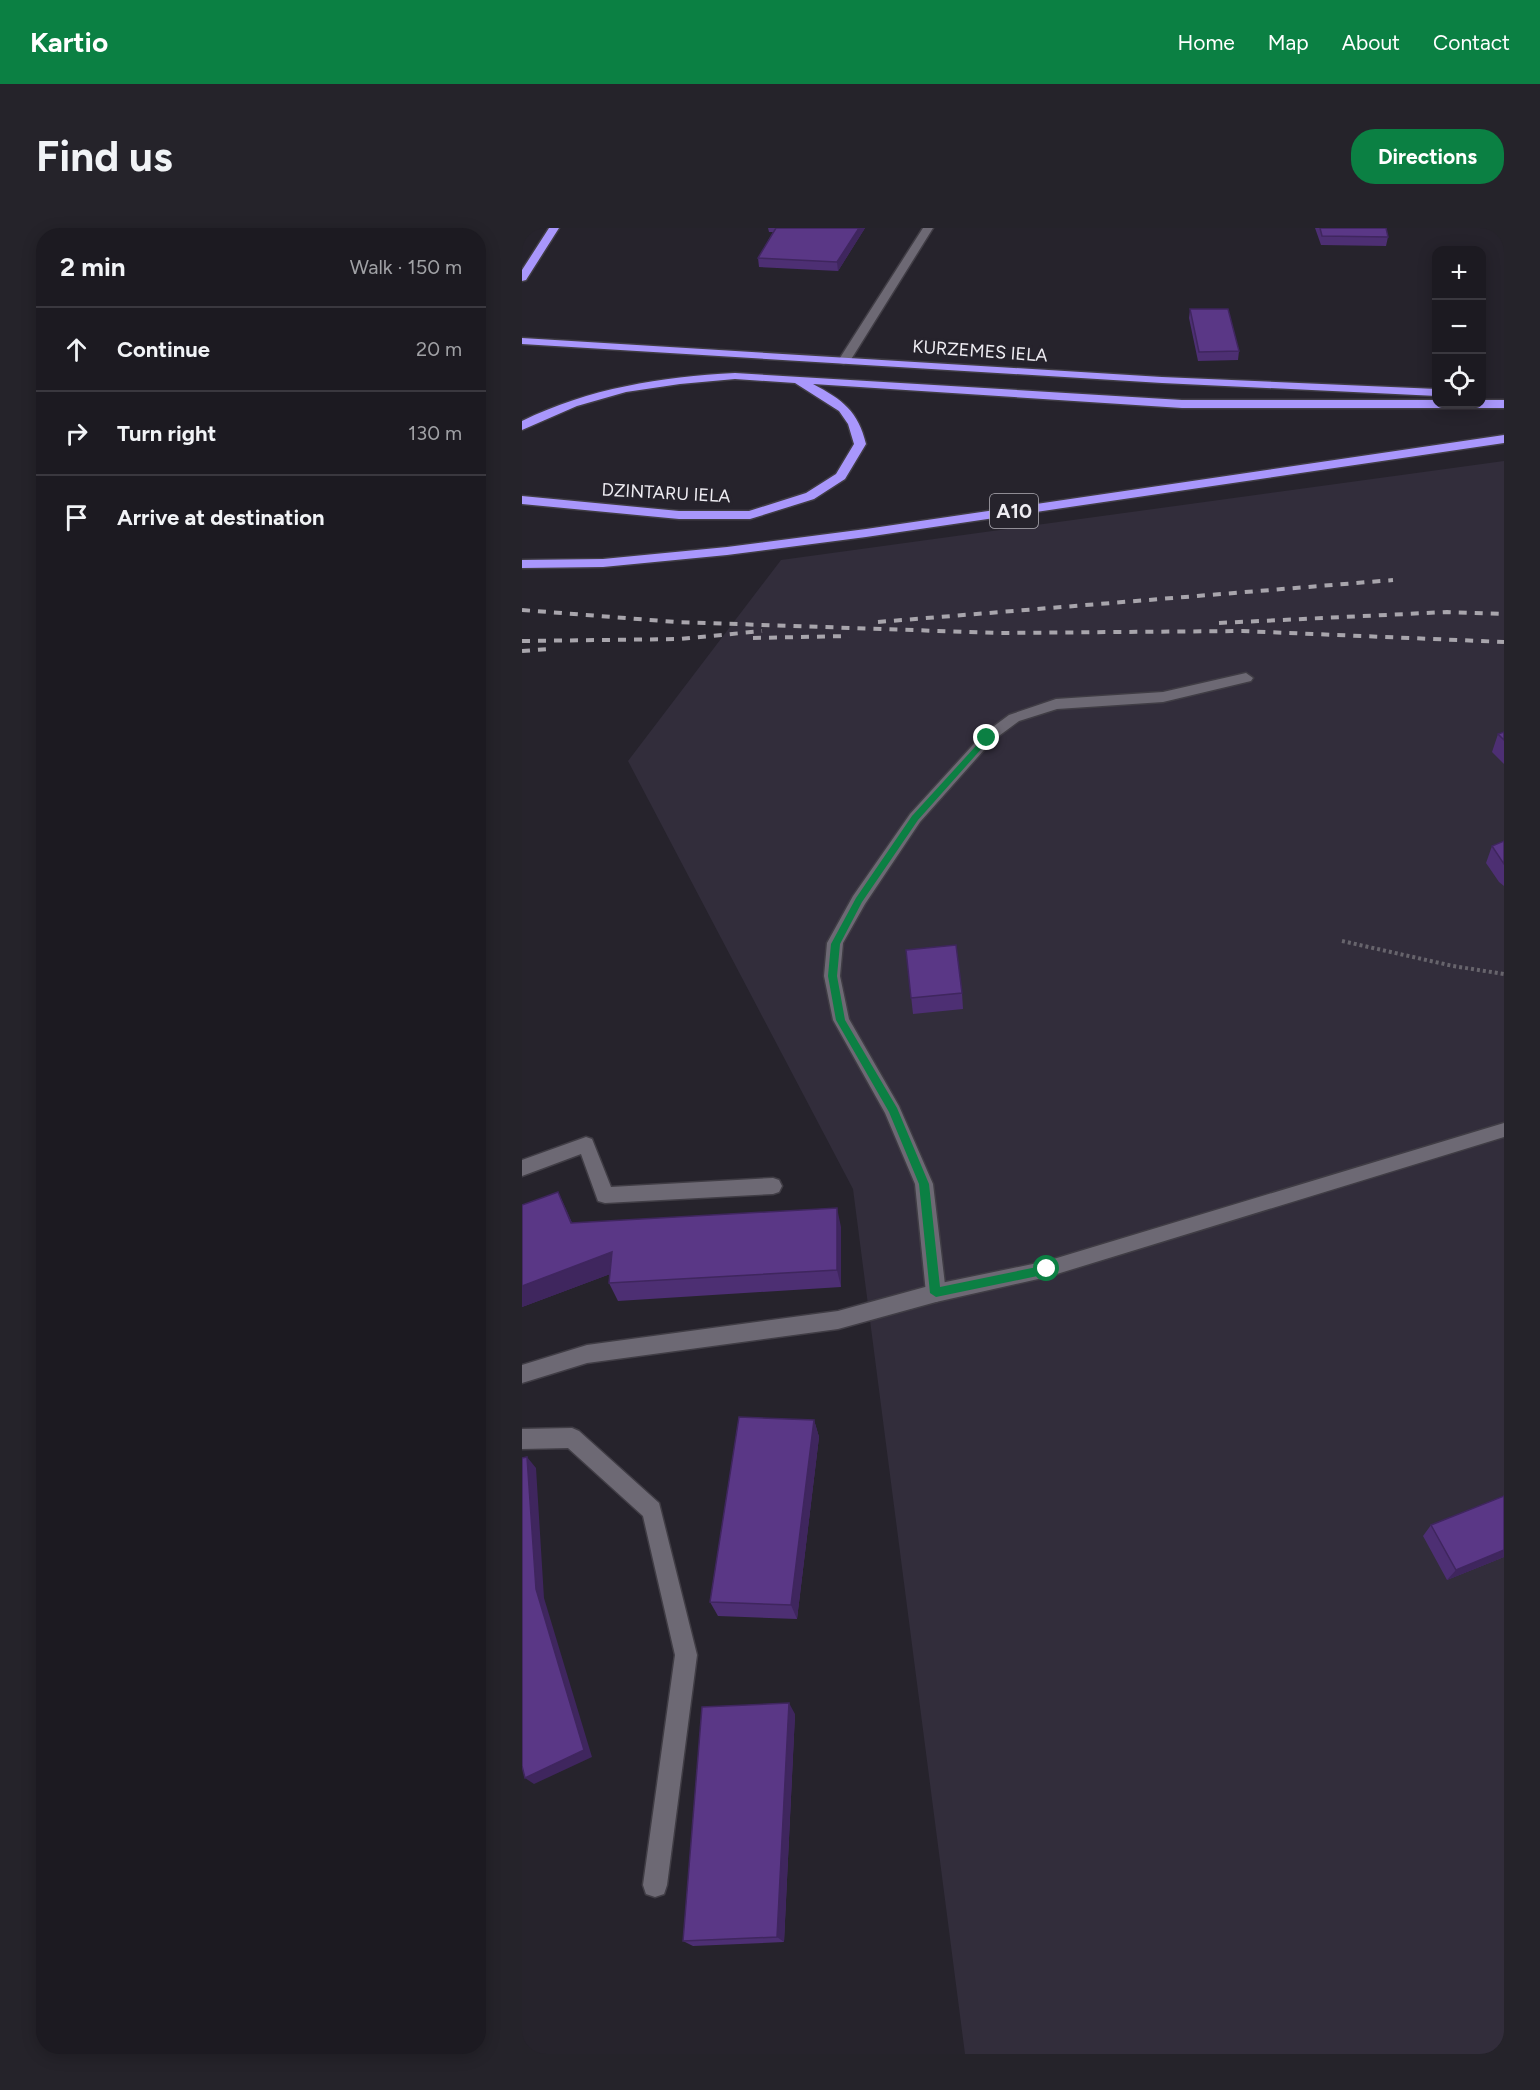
<!DOCTYPE html>
<html lang="en">
<head>
<meta charset="utf-8">
<style>
	body { margin:0; font-family:Figtree,sans-serif; background:#25232a; color:#f1f3f6 }
	.controls { position:absolute; right:18px; top:18px; display:grid; overflow:hidden; border-radius:12px; box-shadow:0 3px 15px #0003 }
	.controls button { width:54px; height:54px; display:grid; place-items:center; padding:0; border:0; border-bottom:2px solid #3a383f; background:#1c1a21; color:#f1f3f6; font:30px sans-serif }
	.stop { position:absolute; width:18px; height:18px; margin:-14px; border:4px solid #0b8043; border-radius:50%; background:#fff }
	.stop.end { background:#0b8043; border-color:#fff; box-shadow:0 2px 6px #0008 }
	.list { margin:0; padding:0; list-style:none }
	h2 { display:flex; justify-content:space-between; align-items:center; height:78px; margin:0; padding:0 24px; font-size:26px }
	h2 small { font-size:20px; font-weight:400; color:#a0a1a5 }
	.list li { display:grid; grid-template-columns:39px 1fr auto; gap:18px; align-items:center; box-sizing:border-box; height:84px; padding:0 24px; border-top:2px solid #3a383f }
	.list b { display:block; font-size:22px; white-space:nowrap }
	.list em { font-size:20px; font-style:normal; color:#a0a1a5 }
	.icon { flex:none; width:33px; height:33px; fill:none; stroke:currentColor; stroke-width:2; stroke-linecap:round; stroke-linejoin:round }
	.map { position:relative; flex:none; width:982px; height:1826px; overflow:hidden; border-radius:24px }
	header { display:flex; align-items:center; gap:36px; box-sizing:border-box; height:84px; padding:0 30px; background:#0b8043; color:#fff }
	header strong { font-size:28px }
	nav { display:flex; gap:33px; margin-inline-start:auto; font-size:21px }
	.intro { display:flex; align-items:center; justify-content:space-between; box-sizing:border-box; height:144px; padding:0 36px }
	h1 { margin:0; font-size:42px }
	.button { padding:15px 27px; border-radius:24px; background:#0b8043; color:#fff; font-size:21px; font-weight:700 }
	main { display:flex; gap:36px; padding:0 36px }
	aside { flex:1; background:#1c1a21; border-radius:24px; box-shadow:0 3px 15px #0003 }
	.map>svg:first-child { display:block }
	.built { fill:#322d3b }
	.lines { fill:none; stroke-linecap:round; stroke-linejoin:round }
	.lane-casing { stroke:#403d45; stroke-width:3 }
	.street-casing { stroke:#403d45; stroke-width:3 }
	.highway-casing { stroke:#403d45; stroke-width:3 }
	.path { stroke:#67646c; stroke-width:4; stroke-dasharray:3 3; stroke-linecap:butt }
	.lane { fill:#6d6974; fill-rule:evenodd }
	.street { fill:#6d6974; fill-rule:evenodd }
	.highway { fill:#a997fc; fill-rule:evenodd }
	.rail { stroke:#a8a5ac; stroke-width:4; stroke-dasharray:8 8; stroke-linecap:butt }
	.wall { fill:#4d2f73 }
	.shaded-wall { fill:#3f265e }
	.building { fill:#5a3786; stroke:#3f265e; stroke-width:1.5 }
	.route { fill:#0b8043 }
	.labels { text-anchor:middle; dominant-baseline:central; stroke-width:6; stroke-linejoin:round; paint-order:stroke }
	.far-street-label { font-size:18px; fill:#eeecf2; stroke:#26232c }
	.shield { fill:#26232c; stroke:#b2b0b7; stroke-width:1.5 }
	.shield-label { font-size:20px; font-weight:bold; fill:#eeecf2 }
</style>
</head>
<body>
<header>
<strong>Kartio</strong>
<nav><a>Home</a><a>Map</a><a>About</a><a>Contact</a></nav>
</header>
<div class="intro"><h1>Find us</h1><a class="button">Directions</a></div>
<main>
<aside>
<h2>2 min<small>Walk · 150 m</small></h2>
<ul class="list">
<li><svg class="icon" aria-label="ahead" viewBox="0 0 24 24"><path d="M12 20V5M6 11l6-6 6 6"/></svg><div><b>Continue</b></div><em>20 m</em></li>
<li><svg class="icon" aria-label="right" viewBox="0 0 24 24"><path d="M7 20v-9h11M14 6l5 5-5 5"/></svg><div><b>Turn right</b></div><em>130 m</em></li>
<li><svg class="icon" aria-label="arrive" viewBox="0 0 24 24"><path d="M6 21V4h12l-3 4 3 4H6"/></svg><div><b>Arrive at destination</b></div></li>
</ul>
</aside>
<div class="map">
<svg width="982" height="1826" viewBox="0 0 982 1826">
	<rect width="100%" height="100%" fill="#26232c"/>
	<path class="built" d="M 982,233 L 982,1826 L 443,1826 L 331,961 L 106,533 L 259,332 Z"/>
	<g class="lines">
		<g class="lane-casing">
			<path id="lane" d="M 724,445 L 731,450 L 729,453 L 641,474 L 535,481 L 497,493 L 470,513 L 398,594 L 343,676 L 321,715 L 318,748 L 327,791 L 377,878 L 411,956 L 424,1065 L 421,1071 L 414,1074 L 407,1071 L 404,1065 L 393,956 L 363,885 L 311,792 L 302,748 L 305,715 L 331,668 L 388,586 L 460,507 L 487,487 L 534,471 L 641,464 Z
				M 64,909 L 70,911 L 89,959 L 251,950 L 257,952 L 260,958 L 257,964 L 251,966 L 83,975 L 76,973 L 59,926 L 0,948 L 0,932 Z
				M 50,1200 L 57,1203 L 137,1275 L 175,1427 L 145,1657 L 142,1666 L 133,1669 L 124,1666 L 121,1657 L 153,1427 L 121,1288 L 46,1220 L 0,1221 L 0,1201 Z"/>
		</g>
		<g class="street-casing">
			<path id="street" d="M 401,0 L 411,0 L 328,133 L 322,136 L 318,135 L 316,133 Z
				M 982,895 L 982,909 L 525,1049 L 414,1074 L 316,1101 L 65,1135 L 0,1155 L 0,1137 L 65,1117 L 316,1083 L 414,1056 L 525,1033 Z"/>
		</g>
		<g class="highway-casing">
			<path id="highway" d="M 27,0 L 37,0 L 4,52 L 0,53 L 0,42 Z
				M 0,110 L 640,149 L 915,161 L 915,168 L 640,155 L 0,116 Z
				M 213,145 L 660,172 L 915,172 L 915,176 L 960,176 L 960,172 L 982,172 L 982,180 L 660,180 L 291,156 C 321,172 336,183 344,216 L 323,251 L 292,271 L 228,291 L 157,291 L 0,276 L 0,268 L 157,283 L 227,283 L 284,265 L 314,246 L 332,216 L 326,196 L 317,183 L 273,155 L 213,151 L 158,156 L 104,164 L 55,178 L 0,202 L 0,193 C 67,160 139,149 213,145 Z
				M 982,207 L 982,215 L 344,309 L 205,327 L 81,339 L 0,340 L 0,332 L 81,331 L 205,319 L 344,301 Z"/>
		</g>
		<path class="path" d="M 820,713 L 931,738 L 982,746"/>
		<use href="#lane" class="lane"/>
		<use href="#street" class="street"/>
		<use href="#highway" class="highway"/>
		<path class="rail" d="M 0,382 L 154,394 L 477,405 L 720,403 L 982,414
			M 356,394 L 871,352
			M 697,395 L 925,384 L 982,386
			M 231,410 L 327,408
			M 0,413 L 158,411 L 240,403
			M 0,423 L 27,421"/>
	</g>
	<path class="wall" d="M 246,0 L 343,0 L 316,43 L 237,39 L 236,30 L 251,4 L 247,4 Z
		M 793,0 L 864,0 L 866,9 L 864,18 L 799,17 Z
		M 668,81 L 717,123 L 716,132 L 676,133 L 667,90 Z
		M 982,504 L 982,536 L 970,524 L 976,506 Z
		M 982,613 L 982,658 L 977,654 L 964,635 L 970,618 Z
		M 384,722 L 440,765 L 441,781 L 391,786 Z
		M 36,964 L 50,995 L 319,999 L 319,1059 L 96,1073 L 87,1055 L 88,1046 L 0,1079 Z
		M 292,1192 L 297,1209 L 275,1391 L 196,1388 L 188,1374 Z
		M 909,1297 L 982,1329 L 925,1352 L 901,1308 Z
		M 273,1486 L 262,1714 L 171,1718 L 161,1713 Z"/>
	<path class="shaded-wall" d="M 337,0 L 343,0 L 316,43 L 315,34 Z
		M 36,964 L 45,983 L 58,1013 L 49,995 Z
		M 315,980 L 319,999 L 319,1059 L 315,1042 Z
		M 90,1024 L 99,1042 L 0,1079 L 0,1058 Z
		M 292,1192 L 297,1209 L 275,1391 L 269,1377 Z
		M 5,1229 L 14,1240 L 22,1370 L 70,1529 L 12,1556 L 3,1550 Z
		M 982,1322 L 982,1329 L 925,1352 L 934,1342 Z
		M 267,1475 L 273,1486 L 262,1714 L 255,1709 Z"/>
	<path class="building" d="M 254,0 L 337,0 L 315,34 L 236,30 Z
		M 798,0 L 864,0 L 866,9 L 800,8 Z
		M 668,81 L 706,81 L 717,123 L 677,124 Z
		M 982,504 L 982,512 L 976,506 Z
		M 982,613 L 982,636 L 970,618 Z
		M 434,717 L 440,765 L 389,770 L 384,722 Z
		M 36,964 L 49,995 L 315,980 L 315,1042 L 87,1055 L 90,1024 L 0,1058 L 0,977 Z
		M 217,1189 L 292,1192 L 269,1377 L 188,1374 Z
		M 5,1229 L 14,1361 L 62,1522 L 3,1550 L 0,1538 L 0,1230 Z
		M 982,1268 L 982,1322 L 934,1342 L 909,1297 Z
		M 267,1475 L 255,1709 L 161,1713 L 180,1479 Z"/>
	<path class="route" d="M 463,508 L 469,510 L 396,592 L 340,674 L 318,716 L 315,748 L 323,792 L 375,880 L 407,956 L 418,1059 L 525,1037 L 530,1041 L 525,1046 L 414,1069 L 408,1065 L 397,956 L 367,884 L 314,792 L 306,748 L 309,716 L 334,670 L 390,588 Z"/>
	<g class="labels">
		<g class="far-street-label">
			<text transform="translate(458 123) rotate(4)">KURZEMES IELA</text>
			<text transform="translate(144 265) rotate(3)">DZINTARU IELA</text>
		</g>
		<rect class="shield" x="468" y="266" width="48" height="34" rx="4.5"/>
		<g class="shield-label">
			<text x="492" y="283">A10</text>
		</g>
	</g>
</svg>
<div class="controls">
<button>+</button>
<button>−</button>
<button><svg class="icon" aria-label="locate" viewBox="0 0 24 24"><circle cx="12" cy="12" r="6"/><path d="M12 2v4M12 18v4M2 12h4M18 12h4"/></svg></button>
</div>
<div class="stop" style="left:525px;top:1041px"></div>
<div class="stop end" style="left:465px;top:510px"></div>
</div>
</main>
</body>
</html>
